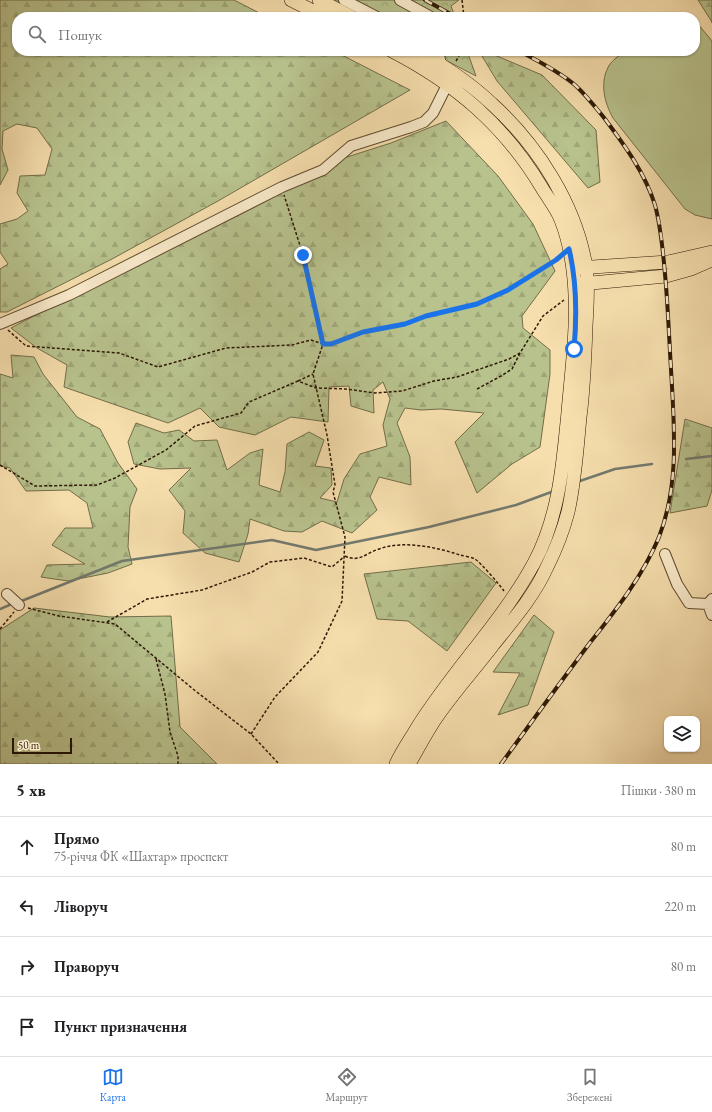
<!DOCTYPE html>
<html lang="uk">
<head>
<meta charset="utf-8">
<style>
	body { margin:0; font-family:"EB Garamond",serif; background:#f6f6f6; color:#202124 }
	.controls { position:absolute; right:12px; bottom:12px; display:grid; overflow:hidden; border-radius:8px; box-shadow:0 1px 3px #0004 }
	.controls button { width:36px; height:36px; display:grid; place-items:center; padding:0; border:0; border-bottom:1px solid #e0e0e0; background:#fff; color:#202124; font:20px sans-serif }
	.scale { position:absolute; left:12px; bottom:10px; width:60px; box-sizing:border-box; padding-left:4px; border:2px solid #2d1804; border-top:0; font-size:11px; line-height:14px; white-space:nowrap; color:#2d1804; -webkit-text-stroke:3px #f9eaca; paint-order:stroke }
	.stop { position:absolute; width:12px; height:12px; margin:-9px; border:3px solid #1a73e8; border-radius:50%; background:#fff }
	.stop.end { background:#1a73e8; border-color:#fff; box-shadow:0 1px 4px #0008 }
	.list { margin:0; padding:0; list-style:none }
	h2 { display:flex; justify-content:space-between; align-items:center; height:52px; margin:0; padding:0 16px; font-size:17px }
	h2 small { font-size:13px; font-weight:400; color:#757577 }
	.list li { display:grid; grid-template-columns:26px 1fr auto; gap:12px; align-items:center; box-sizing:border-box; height:60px; padding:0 16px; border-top:1px solid #e0e0e0 }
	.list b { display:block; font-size:15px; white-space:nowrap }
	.list p { margin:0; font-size:13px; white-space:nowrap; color:#757577 }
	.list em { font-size:13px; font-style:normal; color:#757577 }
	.icon { flex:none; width:22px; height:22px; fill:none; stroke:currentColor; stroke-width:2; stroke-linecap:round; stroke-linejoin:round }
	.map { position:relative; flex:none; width:712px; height:764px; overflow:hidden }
	.search { position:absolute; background:#fff; box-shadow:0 1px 3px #0004; left:12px; right:12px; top:12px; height:44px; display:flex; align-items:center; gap:10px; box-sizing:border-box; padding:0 14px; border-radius:16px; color:#757577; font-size:15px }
	.sheet { height:292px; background:#fff }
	nav { display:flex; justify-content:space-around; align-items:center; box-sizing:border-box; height:56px; border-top:1px solid #e0e0e0; background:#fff; font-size:11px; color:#757577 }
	nav a { display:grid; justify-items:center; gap:2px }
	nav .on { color:#1a73e8 }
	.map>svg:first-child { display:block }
	.forest { fill:url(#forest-firs); stroke:#726d48 }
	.park { fill:url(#park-crowns); stroke:#726d48 }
	.pitch { fill:#b8c28d; stroke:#726d48 }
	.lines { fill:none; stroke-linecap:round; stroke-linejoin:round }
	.stream { stroke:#72796e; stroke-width:2.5 }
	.minor-casing { stroke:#5f4a2e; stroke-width:12 }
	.major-casing { stroke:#2d1804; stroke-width:14 }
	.path { stroke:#2d1804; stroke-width:1.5; stroke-dasharray:3 2; stroke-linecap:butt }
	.minor { stroke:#f9eaca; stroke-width:10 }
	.major { stroke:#f6dead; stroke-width:13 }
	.rail-casing { stroke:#2d1804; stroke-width:4 }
	.rail { stroke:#f9eaca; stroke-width:2.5; stroke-dasharray:8; stroke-linecap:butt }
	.route { stroke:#1a73e8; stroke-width:5 }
</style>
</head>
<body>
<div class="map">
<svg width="712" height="764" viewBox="0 0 712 764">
	<defs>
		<pattern id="forest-firs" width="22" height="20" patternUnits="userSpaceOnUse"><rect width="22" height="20" fill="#b8c28d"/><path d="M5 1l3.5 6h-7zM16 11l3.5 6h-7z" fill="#9ea678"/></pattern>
		<pattern id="park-crowns" width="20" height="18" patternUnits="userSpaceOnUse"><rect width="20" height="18" fill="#b8c28d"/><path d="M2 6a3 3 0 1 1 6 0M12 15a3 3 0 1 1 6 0" fill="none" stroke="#9ea678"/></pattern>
	</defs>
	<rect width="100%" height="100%" fill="#f6dead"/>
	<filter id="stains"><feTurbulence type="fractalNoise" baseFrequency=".005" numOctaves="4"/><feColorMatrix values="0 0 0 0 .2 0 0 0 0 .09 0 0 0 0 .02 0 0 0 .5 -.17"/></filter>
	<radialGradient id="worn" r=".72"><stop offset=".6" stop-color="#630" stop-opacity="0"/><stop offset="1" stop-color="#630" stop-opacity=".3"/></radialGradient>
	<path class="forest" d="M 0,0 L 234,0 L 267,17 L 17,17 L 17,51 L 334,51 L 410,90 L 218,201 L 112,259 L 7,312 L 0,312 L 0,269 L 8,264 L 0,252 L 0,224 L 17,219 L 28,211 L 17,193 L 20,176 L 45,175 L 52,149 L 37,128 L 17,124 L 3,131 L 2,149 L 8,170 L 0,185 Z
		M 698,0 L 712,0 L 712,23 L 712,22 Z
		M 479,51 L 485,51 L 542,75 L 596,130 L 600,182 L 588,188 L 497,81 Z
		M 446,121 L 498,176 L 533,224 L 555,271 L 522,316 L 523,328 L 550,350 L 550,374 L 540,447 L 512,464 L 477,493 L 455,442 L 484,413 L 441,409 L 421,410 L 405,408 L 397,423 L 410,457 L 411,485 L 379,477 L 370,497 L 377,510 L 352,533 L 322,521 L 302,532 L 284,531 L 250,519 L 248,534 L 239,562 L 205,553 L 183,533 L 185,511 L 169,490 L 191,468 L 160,469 L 134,464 L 128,442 L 136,423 L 164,433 L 179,430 L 194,441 L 217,440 L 227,470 L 250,453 L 263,449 L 259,485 L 280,492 L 285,472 L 287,444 L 309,432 L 324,440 L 315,466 L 331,468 L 332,485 L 320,498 L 337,502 L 344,479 L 360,454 L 387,446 L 383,425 L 390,399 L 383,382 L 373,390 L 374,413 L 351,406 L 349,386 L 329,387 L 328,422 L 291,417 L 255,435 L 219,427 L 200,408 L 168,423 L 64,387 L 67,365 L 37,348 L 11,328 L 325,164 L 391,143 Z
		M 11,355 L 34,357 L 43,374 L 77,417 L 100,429 L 118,463 L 137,489 L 130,507 L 128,547 L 132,564 L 108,573 L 68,581 L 41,577 L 47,565 L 85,564 L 52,545 L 65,528 L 93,528 L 87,503 L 69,490 L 26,491 L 10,468 L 0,466 L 0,374 L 13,378 Z
		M 685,419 L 712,428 L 712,490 L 707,506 L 670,513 Z
		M 471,562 L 496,583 L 447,651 L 408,621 L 377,619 L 364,574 Z
		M 34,608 L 110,617 L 171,616 L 180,727 L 217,764 L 0,764 L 0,630 Z
		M 534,615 L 554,632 L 528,705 L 498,715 L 520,673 L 493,672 Z"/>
	<path class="park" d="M 329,0 L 459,0 L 451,6 L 455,17 L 362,17 Z
		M 428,51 L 467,51 L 476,76 Z"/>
	<path class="pitch" d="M 697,23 L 712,41 L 712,219 L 695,215 L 685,209 L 613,118 C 604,102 599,81 610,64 C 614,59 620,55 624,51 L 695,51 L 695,24 Z"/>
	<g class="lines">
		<path class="stream" d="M 686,459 L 712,456
			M 577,482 L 615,469 L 652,464
			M 19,602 L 122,561 L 272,540 L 316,550 L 429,527 L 516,505 L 554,491
			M 0,609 L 14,603"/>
		<g class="minor-casing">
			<path id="minor" d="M 344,0 L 377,17
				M 400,0 L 431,17
				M 438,51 L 441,64
				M 0,324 L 69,295 L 282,187 L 323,170 L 351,146 L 411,127 L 424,122 L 433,113 L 447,85
				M 665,554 L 677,584 L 689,603 L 708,604 L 712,599
				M 7,594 L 19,605
				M 708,604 L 712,615"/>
		</g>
		<g class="major-casing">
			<path id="major" d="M 291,0 L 325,17
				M 319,0 L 352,17
				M 392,51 C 456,84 505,126 542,188 C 548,198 557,209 561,220 C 567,235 571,254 573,270 C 579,317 572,365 568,412 C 563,464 559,517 534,563 C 502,622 453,670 417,728 C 410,740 402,751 396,764
				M 577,268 L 668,262 L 712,252
				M 581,284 L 666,276 L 691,269 L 712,260
				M 409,764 C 417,750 425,735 434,721 C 451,695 474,670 493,645 C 513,620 534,596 547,567 C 556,549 563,531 568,512 C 575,481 577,449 580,417 C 584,387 585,356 586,326 C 587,306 589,287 586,267 C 576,205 538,146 492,104 C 470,83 444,66 418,51"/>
		</g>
		<path class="path" d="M 462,0 L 464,17
			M 456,61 L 462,51
			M 8,330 L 26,346 L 119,353 L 158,367 L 226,348 L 292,345 L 311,340 L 323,344 L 303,255 L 284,195
			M 298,381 L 313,374
			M 477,389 L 501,376 L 512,369 L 520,353
			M 0,465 L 35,486 L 97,485 L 115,478 L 166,450 L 195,426 L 241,413 L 249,402 L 298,381 L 316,388 L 346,389 L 375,393 L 402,391 L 434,381 L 457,377 L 509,359 L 520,353 L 543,316 L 564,300
			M 345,556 C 359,563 366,553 379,549 C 404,540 435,547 460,555 C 464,556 471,557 475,559 C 481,563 499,584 504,591
			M 28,608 L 59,616 L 115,624 L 193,689 L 251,734 L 279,764
			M 107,622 L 147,599 L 202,590 L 252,572 L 270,562 L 304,558 L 332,567 L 345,556
			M 0,629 L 14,612
			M 156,659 L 165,694 L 170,732 L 178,756 L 178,764
			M 251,734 L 275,697 L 318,652 L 342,601 L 345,537 L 333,492 L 335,485 L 327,435 L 313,374 L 323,344 L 331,344 L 363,332 L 405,324 L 426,316 L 477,304 L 508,290 L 560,257"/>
		<use href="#minor" class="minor"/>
		<use href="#major" class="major"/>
		<g class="rail-casing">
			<path id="rail" d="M 425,0 L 456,17
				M 501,764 C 530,724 559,684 589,644 C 615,611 643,576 659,537 C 680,483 674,425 671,369 C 669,337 668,306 665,274 C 663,251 661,227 655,205 C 645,173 625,146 605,119 C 596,108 586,95 575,85 C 558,71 538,61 519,51"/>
		</g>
		<use href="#rail" class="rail"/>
	</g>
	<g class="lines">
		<path class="route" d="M 303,255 L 323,344 L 331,344 L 363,332 L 405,324 L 426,316 L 477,304 L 508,290 L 556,260 L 569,249 C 577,282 577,315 574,349"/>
	</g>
	<rect width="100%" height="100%" filter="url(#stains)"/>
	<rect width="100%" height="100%" fill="url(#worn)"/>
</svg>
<div class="controls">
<button><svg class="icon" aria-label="layers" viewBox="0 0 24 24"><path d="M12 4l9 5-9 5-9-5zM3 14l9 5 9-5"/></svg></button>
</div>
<div class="scale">50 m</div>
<div class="stop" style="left:574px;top:349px"></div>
<div class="stop end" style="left:303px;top:255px"></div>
<div class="search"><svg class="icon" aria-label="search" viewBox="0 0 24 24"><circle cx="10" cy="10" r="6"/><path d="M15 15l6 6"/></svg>Пошук</div>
</div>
<section class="sheet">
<h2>5 хв<small>Пішки · 380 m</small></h2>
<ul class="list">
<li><svg class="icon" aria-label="ahead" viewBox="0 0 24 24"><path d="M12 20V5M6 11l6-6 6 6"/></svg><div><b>Прямо</b><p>75-річчя ФК «Шахтар» проспект</p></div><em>80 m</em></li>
<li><svg class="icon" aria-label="left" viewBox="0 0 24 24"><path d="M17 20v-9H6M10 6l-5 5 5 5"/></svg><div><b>Ліворуч</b></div><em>220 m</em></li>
<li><svg class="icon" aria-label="right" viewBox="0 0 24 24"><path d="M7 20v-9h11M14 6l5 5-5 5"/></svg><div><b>Праворуч</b></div><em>80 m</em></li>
<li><svg class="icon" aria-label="arrive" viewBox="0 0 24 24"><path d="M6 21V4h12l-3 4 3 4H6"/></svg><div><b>Пункт призначення</b></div></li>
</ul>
</section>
<nav>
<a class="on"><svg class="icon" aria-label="map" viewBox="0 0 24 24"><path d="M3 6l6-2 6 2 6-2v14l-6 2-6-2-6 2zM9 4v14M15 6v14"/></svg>Карта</a>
<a><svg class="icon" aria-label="directions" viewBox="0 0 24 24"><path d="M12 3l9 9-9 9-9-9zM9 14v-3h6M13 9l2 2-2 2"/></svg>Маршрут</a>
<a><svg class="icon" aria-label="saved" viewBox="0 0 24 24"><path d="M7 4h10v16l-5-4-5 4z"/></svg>Збережені</a>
</nav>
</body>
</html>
